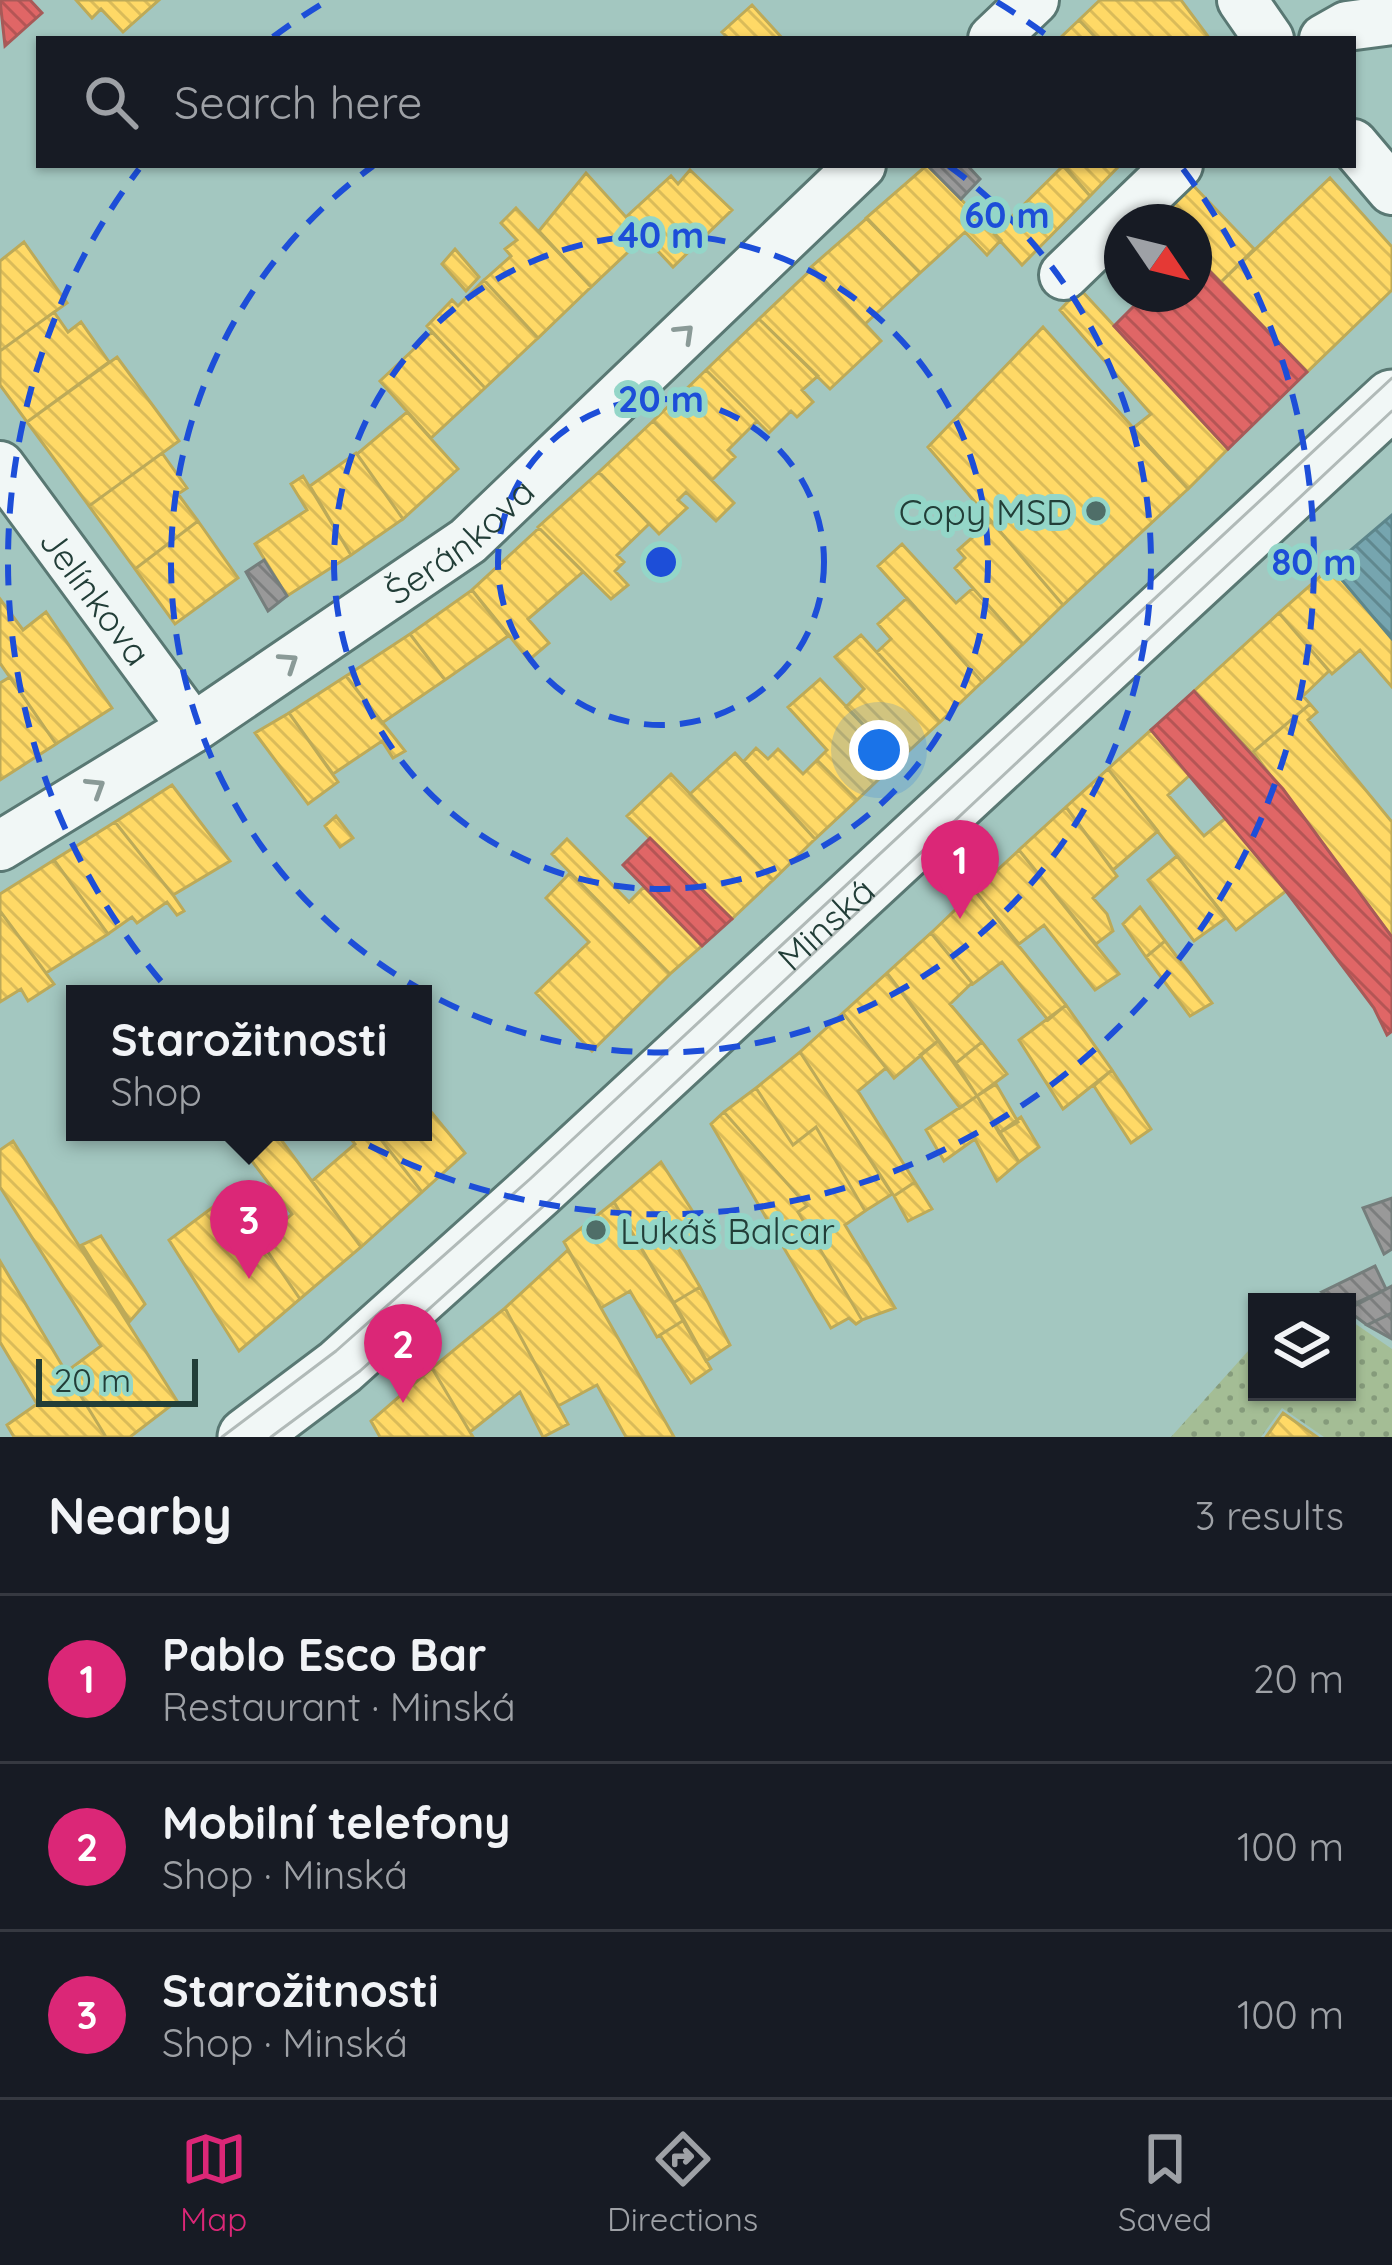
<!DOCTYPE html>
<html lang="en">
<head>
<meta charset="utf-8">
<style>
	body { margin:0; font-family:Quicksand,sans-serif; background:#242831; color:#f1f3f6 }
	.controls { position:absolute; right:36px; bottom:36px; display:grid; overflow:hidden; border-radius:0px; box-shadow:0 3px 9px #0004 }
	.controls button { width:108px; height:108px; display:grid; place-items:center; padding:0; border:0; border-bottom:3px solid #363941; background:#171b24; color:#f1f3f6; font:60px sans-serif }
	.compass { position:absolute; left:1104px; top:204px; width:108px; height:108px; border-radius:50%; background:#171b24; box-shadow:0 3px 9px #0004; rotate:125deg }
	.scale { position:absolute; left:36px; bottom:30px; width:162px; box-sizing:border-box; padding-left:12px; border:6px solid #223e38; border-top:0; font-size:33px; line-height:42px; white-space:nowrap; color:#223e38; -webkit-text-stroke:9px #94d6c8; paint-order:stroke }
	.you { position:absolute; left:879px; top:750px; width:42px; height:42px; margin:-30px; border:9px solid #fff; border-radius:50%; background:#1a73e8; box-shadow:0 0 0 18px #1a73e833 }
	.badge { display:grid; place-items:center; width:78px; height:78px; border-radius:50%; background:#db2777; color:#fff; font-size:39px; font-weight:700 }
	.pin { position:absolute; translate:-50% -99px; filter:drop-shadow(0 3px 6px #0008) }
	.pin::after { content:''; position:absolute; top:63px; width:42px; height:36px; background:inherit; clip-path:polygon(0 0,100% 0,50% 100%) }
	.popup { position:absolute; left:66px; top:985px; width:366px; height:156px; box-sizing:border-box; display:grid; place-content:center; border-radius:0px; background:#171b24; filter:drop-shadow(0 3px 9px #0005); font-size:39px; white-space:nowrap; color:#9ea1a6 }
	.popup b { font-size:45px; color:#f1f3f6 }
	.popup::after { content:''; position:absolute; left:50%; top:100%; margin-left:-24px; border:24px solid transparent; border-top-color:#171b24 }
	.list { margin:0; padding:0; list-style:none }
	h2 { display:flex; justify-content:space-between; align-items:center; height:156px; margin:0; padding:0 48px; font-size:51px }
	h2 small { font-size:39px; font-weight:400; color:#9ea1a6 }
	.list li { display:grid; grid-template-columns:78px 1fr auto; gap:36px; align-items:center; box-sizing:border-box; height:168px; padding:0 48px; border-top:3px solid #363941 }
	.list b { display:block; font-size:45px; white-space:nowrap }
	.list p { margin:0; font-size:39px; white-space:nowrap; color:#9ea1a6 }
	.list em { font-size:39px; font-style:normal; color:#9ea1a6 }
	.icon { flex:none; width:66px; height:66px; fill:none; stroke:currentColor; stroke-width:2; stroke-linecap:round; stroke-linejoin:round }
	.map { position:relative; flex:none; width:1392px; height:1437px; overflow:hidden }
	.search { position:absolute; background:#171b24; box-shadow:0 3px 9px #0004; left:36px; right:36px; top:36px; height:132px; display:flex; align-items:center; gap:30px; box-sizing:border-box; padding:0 42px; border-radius:0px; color:#9ea1a6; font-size:45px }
	.sheet { height:660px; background:#171b24 }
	nav { display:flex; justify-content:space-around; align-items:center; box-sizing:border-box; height:168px; border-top:3px solid #363941; background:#171b24; font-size:33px; color:#9ea1a6 }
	nav a { display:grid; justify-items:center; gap:6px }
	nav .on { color:#db2777 }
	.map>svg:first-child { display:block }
	.grass { fill:url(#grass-dots) }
	.homes { fill:url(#homes-back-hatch); stroke:#bdaa58; stroke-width:3 }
	.shops { fill:url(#shops-back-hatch); stroke:#a75a58; stroke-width:3 }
	.public { fill:url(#public-back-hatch); stroke:#5d868b; stroke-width:3 }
	.industry { fill:url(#industry-back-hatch); stroke:#757e7c; stroke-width:3 }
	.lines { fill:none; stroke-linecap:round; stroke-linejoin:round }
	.minor-casing { stroke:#597873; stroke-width:54 }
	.tertiary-casing { stroke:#597873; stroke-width:63 }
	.minor { stroke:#f1f7f6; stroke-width:48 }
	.tertiary { stroke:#f1f7f6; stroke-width:57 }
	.tram { stroke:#b1bab8; stroke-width:3 }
	.oneway { stroke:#8a9a97 }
	.ring { fill:none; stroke:#1d4ed8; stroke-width:6; stroke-dasharray:21 15 }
	.poi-dot { fill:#4f6e68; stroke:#94d6c8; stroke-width:4.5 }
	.labels { text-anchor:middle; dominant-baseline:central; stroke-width:12; stroke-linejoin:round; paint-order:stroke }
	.poi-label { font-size:36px; fill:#223e38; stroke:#94d6c8; text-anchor:end }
	.street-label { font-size:36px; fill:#223e38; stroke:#94d6c8 }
	.centre { fill:#1d4ed8; stroke:#94d6c8; stroke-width:6 }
	.ring-label { font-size:36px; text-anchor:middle; font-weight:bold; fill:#1d4ed8; stroke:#94d6c8; stroke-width:12; stroke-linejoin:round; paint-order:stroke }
</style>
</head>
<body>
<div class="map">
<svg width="1392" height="1437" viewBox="0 0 1392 1437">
	<defs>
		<pattern id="grass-dots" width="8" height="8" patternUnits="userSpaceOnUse" patternTransform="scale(3)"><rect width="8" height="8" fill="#a4bd95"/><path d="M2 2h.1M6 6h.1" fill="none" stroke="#859b7b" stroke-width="1.8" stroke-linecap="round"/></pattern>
		<pattern id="homes-back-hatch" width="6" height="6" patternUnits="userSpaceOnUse" patternTransform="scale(3)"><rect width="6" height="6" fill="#ffd966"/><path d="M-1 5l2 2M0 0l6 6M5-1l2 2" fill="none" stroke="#dabb59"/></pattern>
		<pattern id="shops-back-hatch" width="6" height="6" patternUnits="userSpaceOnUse" patternTransform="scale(3)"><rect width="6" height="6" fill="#e06666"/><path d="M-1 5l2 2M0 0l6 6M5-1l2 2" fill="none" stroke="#b55555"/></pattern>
		<pattern id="public-back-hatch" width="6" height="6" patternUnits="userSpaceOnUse" patternTransform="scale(3)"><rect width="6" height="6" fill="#76a5af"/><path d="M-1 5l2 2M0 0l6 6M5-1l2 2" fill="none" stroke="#60888f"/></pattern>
		<pattern id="industry-back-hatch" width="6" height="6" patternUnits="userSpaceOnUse" patternTransform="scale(3)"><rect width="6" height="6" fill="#999"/><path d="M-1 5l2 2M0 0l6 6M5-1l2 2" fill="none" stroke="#7c7e7e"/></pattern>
	</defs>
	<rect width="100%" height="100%" fill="#a3c7c0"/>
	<path class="grass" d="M 1347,1318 L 1392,1349 L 1392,1437 L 1324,1437 L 1282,1408 L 1261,1437 L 1171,1437 L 1257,1341 L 1257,1392 L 1347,1392 Z"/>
	<path class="homes" d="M 76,0 L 159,0 L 123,32 L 101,9 L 92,18 Z
		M 1100,0 L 1181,0 L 1210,39 L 1097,39 L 1079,20 Z
		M 752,5 L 783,39 L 729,39 L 722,32 Z
		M 1079,20 L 1097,39 L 1059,39 Z
		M 927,165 L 1001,240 L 987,255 L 965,232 L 920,273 L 866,218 Z
		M 1064,165 L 1120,165 L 1090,196 Z
		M 1063,166 L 1090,196 L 1022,265 L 994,234 Z
		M 690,170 L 732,210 L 673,267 L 626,217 L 671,176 L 678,184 Z
		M 586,173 L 644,237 L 591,287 L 539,231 Z
		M 1186,178 L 1254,249 L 1221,282 L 1194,255 L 1194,222 L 1162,222 L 1153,213 Z
		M 1330,178 L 1392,247 L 1392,290 L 1307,372 L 1221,282 Z
		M 516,208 L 591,287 L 538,338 L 484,280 L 511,256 L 505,249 L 517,240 L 501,223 Z
		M 867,218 L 920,273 L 865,324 L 811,267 Z
		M 24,242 L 67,303 L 0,351 L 0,261 Z
		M 455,249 L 479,277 L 466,291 L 442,264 Z
		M 813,268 L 881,341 L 830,389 L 759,319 Z
		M 484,280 L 538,338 L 485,388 L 427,326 L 452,300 L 458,306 Z
		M 1080,289 L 1228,449 L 1188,489 L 1132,429 L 1151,414 L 1060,310 Z
		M 54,312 L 68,332 L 81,322 L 109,362 L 27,422 L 0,385 L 0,351 Z
		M 759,319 L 818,376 L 802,390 L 813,402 L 797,417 L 791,411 L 769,433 L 706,370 Z
		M 1043,327 L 1188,489 L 1063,605 L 928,447 Z
		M 432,332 L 485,388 L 431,438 L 380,381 Z
		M 117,357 L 179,441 L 89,506 L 27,422 Z
		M 706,370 L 757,421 L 728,450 L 735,457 L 712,480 L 653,421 Z
		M 407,412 L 458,469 L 403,519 L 357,454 Z
		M 653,421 L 734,503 L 716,521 L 686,492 L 678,500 L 687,508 L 659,534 L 599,472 Z
		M 162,453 L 187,488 L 178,494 L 198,521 L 135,569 L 89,506 Z
		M 356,453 L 403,519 L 351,555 L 310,486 Z
		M 599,472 L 649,524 L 617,555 L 624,562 L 615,571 L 628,585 L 611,599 L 538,527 Z
		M 303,476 L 351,555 L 287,596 L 255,544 L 307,510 L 291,484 Z
		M 198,521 L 238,578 L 175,624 L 135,569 Z
		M 991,521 L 1063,605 L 1023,644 L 955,568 L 965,558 L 958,550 Z
		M 539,528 L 583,572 L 528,619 L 549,643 L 529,660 L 472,590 Z
		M 902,544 L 956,603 L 973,588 L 1023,644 L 982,682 L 878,566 Z
		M 1331,567 L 1392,639 L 1392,687 L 1360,650 L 1332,674 L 1279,613 Z
		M 472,590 L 508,636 L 445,680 L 410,634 Z
		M 907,598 L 982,682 L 940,722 L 877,652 L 891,639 L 878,624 Z
		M 0,599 L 23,630 L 46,612 L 112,708 L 56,744 L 0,663 Z
		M 1279,613 L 1329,671 L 1303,696 L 1310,704 L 1252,753 L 1194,691 Z
		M 410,634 L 445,680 L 382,723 L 346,676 Z
		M 861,635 L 940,722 L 898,761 L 846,707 L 864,689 L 835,657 Z
		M 346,676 L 405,751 L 393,758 L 382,741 L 333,774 L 289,713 Z
		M 10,677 L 56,744 L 0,780 L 0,683 Z
		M 820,679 L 898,761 L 857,800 L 817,760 L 827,750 L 788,707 Z
		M 1310,704 L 1317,712 L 1308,720 L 1392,822 L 1392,937 L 1253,752 Z
		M 289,713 L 338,782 L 308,804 L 255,733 Z
		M 1151,730 L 1190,775 L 1168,795 L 1204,836 L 1227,817 L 1286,891 L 1236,930 L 1108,769 Z
		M 756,748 L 768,759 L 778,749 L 803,774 L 817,760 L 857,800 L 815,839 L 744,761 Z
		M 735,753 L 815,839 L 773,880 L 690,794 Z
		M 1108,769 L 1158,831 L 1113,870 L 1066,807 Z
		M 671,774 L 773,880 L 732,919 L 627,816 Z
		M 172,785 L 230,861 L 173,895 L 115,822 Z
		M 1066,807 L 1117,876 L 1093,898 L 1107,914 L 1113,931 L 1096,944 L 1019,850 Z
		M 336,816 L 353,838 L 340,847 L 325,826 Z
		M 115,822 L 173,895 L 184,911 L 177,915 L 167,902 L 137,923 L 132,917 L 108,934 L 54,860 Z
		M 567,839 L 629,902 L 644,887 L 702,946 L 670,974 L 552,854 Z
		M 1019,850 L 1119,974 L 1095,990 L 1044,925 L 1019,944 L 975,891 Z
		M 1177,856 L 1226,918 L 1194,941 L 1148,880 Z
		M 54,860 L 108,934 L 46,973 L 0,911 L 0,894 Z
		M 570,873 L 670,974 L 592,1051 L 536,993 L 589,942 L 546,898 Z
		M 975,891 L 1066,1005 L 1048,1020 L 1002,962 L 973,984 L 931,933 Z
		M 1140,907 L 1165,941 L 1146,957 L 1123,924 Z
		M 0,911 L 54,984 L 28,1001 L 21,989 L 0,1002 Z
		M 931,933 L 972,983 L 950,1004 L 982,1042 L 956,1063 L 887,973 Z
		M 1165,941 L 1212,1003 L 1190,1016 L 1146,957 Z
		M 887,973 L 938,1041 L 894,1078 L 843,1013 Z
		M 1066,1005 L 1112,1070 L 1063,1109 L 1019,1040 Z
		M 843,1013 L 886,1068 L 858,1091 L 915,1182 L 894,1196 L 800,1052 Z
		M 938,1041 L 977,1096 L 960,1108 L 920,1055 Z
		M 982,1042 L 1007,1074 L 977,1096 L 956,1063 Z
		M 800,1052 L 892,1194 L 865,1211 L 816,1127 L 793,1145 L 756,1088 Z
		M 1112,1070 L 1151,1129 L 1131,1143 L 1094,1086 Z
		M 996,1084 L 1018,1122 L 999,1133 L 977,1096 Z
		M 756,1088 L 793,1145 L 816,1127 L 865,1211 L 845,1225 L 895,1308 L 862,1320 L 798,1212 L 807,1206 L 724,1112 Z
		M 977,1096 L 1019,1162 L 997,1181 L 975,1139 L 944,1161 L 926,1130 Z
		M 423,1102 L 465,1153 L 422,1192 L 375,1132 L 423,1132 Z
		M 724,1112 L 807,1206 L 798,1212 L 862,1320 L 856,1324 L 849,1318 L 831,1328 L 711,1124 Z
		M 1021,1117 L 1039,1147 L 1019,1162 L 999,1133 Z
		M 345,1132 L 375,1132 L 422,1192 L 361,1247 L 312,1181 L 355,1144 Z
		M 276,1133 L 361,1247 L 300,1299 L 261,1242 L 292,1214 L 245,1152 L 253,1145 L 258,1150 Z
		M 13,1141 L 177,1401 L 130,1437 L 106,1437 L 66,1372 L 101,1346 L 0,1187 L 0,1150 Z
		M 661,1162 L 704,1229 L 677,1247 L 700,1287 L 673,1303 L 614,1202 Z
		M 915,1182 L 932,1209 L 908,1221 L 894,1196 Z
		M 229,1195 L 300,1299 L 239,1351 L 169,1240 Z
		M 614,1202 L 684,1320 L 657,1337 L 630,1291 L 601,1308 L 564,1242 Z
		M 101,1236 L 145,1304 L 130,1321 L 82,1245 Z
		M 568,1250 L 601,1308 L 674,1437 L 626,1437 L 597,1385 L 558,1406 L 505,1308 Z
		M 0,1261 L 66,1372 L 106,1437 L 14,1437 L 7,1425 L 37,1404 L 0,1342 Z
		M 700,1287 L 730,1345 L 706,1361 L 673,1303 Z
		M 505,1308 L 568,1424 L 543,1437 L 520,1392 L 470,1432 L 432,1368 Z
		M 684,1320 L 711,1369 L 691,1383 L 660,1335 Z
		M 432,1368 L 473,1437 L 380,1437 L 371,1421 Z
		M 1283,1413 L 1317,1437 L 1266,1437 Z"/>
	<path class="shops" d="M 0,0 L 30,0 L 42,13 L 5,46 Z
		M 1194,255 L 1307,372 L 1228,449 L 1114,326 L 1146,294 L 1194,294 Z
		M 1194,691 L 1283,789 L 1392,937 L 1392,1031 L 1387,1035 L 1374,1008 L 1286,891 L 1151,730 Z
		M 650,838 L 732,919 L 702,946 L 623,865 Z"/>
	<path class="public" d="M 1392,515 L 1392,639 L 1331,567 Z"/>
	<path class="industry" d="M 927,165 L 967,165 L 980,179 L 961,199 Z
		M 264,560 L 287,596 L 268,611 L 246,572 Z
		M 1392,1198 L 1392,1249 L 1384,1254 L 1363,1208 Z
		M 1375,1266 L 1386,1289 L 1347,1307 L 1322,1292 Z
		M 1392,1286 L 1392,1313 L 1367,1325 L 1347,1310 Z
		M 1392,1313 L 1392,1339 L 1367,1325 Z"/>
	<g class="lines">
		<g class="minor-casing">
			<g id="minor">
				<path d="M 1242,0 L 1269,39"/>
				<path d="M 993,39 L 1034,0"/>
				<path d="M 1324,39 L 1347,26 L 1392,20"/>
				<path d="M 1353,144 L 1392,190"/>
				<path d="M 1064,275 L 1178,165"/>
				<path id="s1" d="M 0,466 L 193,728"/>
				<path id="s2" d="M 0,846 L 193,728 L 468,541 L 861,165"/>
			</g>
		</g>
		<g class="tertiary-casing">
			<g id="tertiary">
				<path id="s3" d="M 247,1437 L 340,1367 L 537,1190 L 1392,399"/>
			</g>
		</g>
		<use href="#minor" class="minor"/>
		<use href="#tertiary" class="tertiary"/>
		<path class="tram" d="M 222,1437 L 336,1351 L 530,1179 L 1392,378
			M 271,1437 L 360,1371 L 548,1202 L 1392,411"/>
	</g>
	<defs><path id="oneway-chevron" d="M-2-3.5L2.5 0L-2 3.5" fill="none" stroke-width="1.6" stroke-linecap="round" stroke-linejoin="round" transform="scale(3)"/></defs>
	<g class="oneway">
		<use href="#oneway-chevron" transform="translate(685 333) rotate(-44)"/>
		<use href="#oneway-chevron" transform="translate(289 662) rotate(-34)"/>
		<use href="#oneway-chevron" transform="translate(96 787) rotate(-32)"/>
	</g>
	<g class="ring">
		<circle cx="661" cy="562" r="163"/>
		<circle cx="661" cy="562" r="327"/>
		<path d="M949 166A490 490 0 1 1 373 166"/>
		<path d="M273 37A653 653 0 0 1 325 2M997 2A653 653 0 0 1 1049 37M1183 169A653 653 0 1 1 139 169"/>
	</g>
	<g class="poi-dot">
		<circle cx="1096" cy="511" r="12"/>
		<circle cx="596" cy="1230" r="12"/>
	</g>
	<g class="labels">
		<g class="poi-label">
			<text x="1072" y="511">Copy MSD</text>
			<text x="620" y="1230" text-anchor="start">Lukáš Balcar</text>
		</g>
		<g class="street-label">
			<text stroke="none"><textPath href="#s2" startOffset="552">Šeránkova</textPath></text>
			<text stroke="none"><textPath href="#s1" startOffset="162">Jelínkova</textPath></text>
			<text stroke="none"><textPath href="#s3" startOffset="774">Minská</textPath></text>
		</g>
	</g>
	<circle cx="661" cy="562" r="18" class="centre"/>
	<g class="ring-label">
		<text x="1007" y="228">60 m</text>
		<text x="661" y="248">40 m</text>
		<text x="661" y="412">20 m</text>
		<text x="1314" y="575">80 m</text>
	</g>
</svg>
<div class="controls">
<button><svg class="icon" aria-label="layers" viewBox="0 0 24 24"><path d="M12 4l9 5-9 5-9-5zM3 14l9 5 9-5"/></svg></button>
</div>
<svg class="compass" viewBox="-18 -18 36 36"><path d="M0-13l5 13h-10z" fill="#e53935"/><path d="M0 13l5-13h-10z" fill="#9ea1a6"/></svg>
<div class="scale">20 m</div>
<div class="you"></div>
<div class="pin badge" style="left:960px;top:919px">1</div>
<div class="pin badge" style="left:403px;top:1403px">2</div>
<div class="pin badge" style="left:249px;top:1279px">3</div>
<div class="popup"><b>Starožitnosti</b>Shop</div>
<div class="search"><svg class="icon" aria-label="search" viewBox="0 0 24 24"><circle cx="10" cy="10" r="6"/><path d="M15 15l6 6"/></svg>Search here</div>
</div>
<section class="sheet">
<h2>Nearby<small>3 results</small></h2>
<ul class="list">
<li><span class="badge">1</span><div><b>Pablo Esco Bar</b><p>Restaurant · Minská</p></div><em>20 m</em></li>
<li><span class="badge">2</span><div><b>Mobilní telefony</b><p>Shop · Minská</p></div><em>100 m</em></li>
<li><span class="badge">3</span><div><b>Starožitnosti</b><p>Shop · Minská</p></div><em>100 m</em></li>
</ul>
</section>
<nav>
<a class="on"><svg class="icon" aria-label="map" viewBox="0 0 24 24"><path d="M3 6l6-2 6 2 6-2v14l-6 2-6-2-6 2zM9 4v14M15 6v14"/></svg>Map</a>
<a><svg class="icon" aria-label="directions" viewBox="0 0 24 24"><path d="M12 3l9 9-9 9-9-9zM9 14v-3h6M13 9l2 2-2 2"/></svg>Directions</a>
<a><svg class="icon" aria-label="saved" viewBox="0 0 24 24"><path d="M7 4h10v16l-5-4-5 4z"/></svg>Saved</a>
</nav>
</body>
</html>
